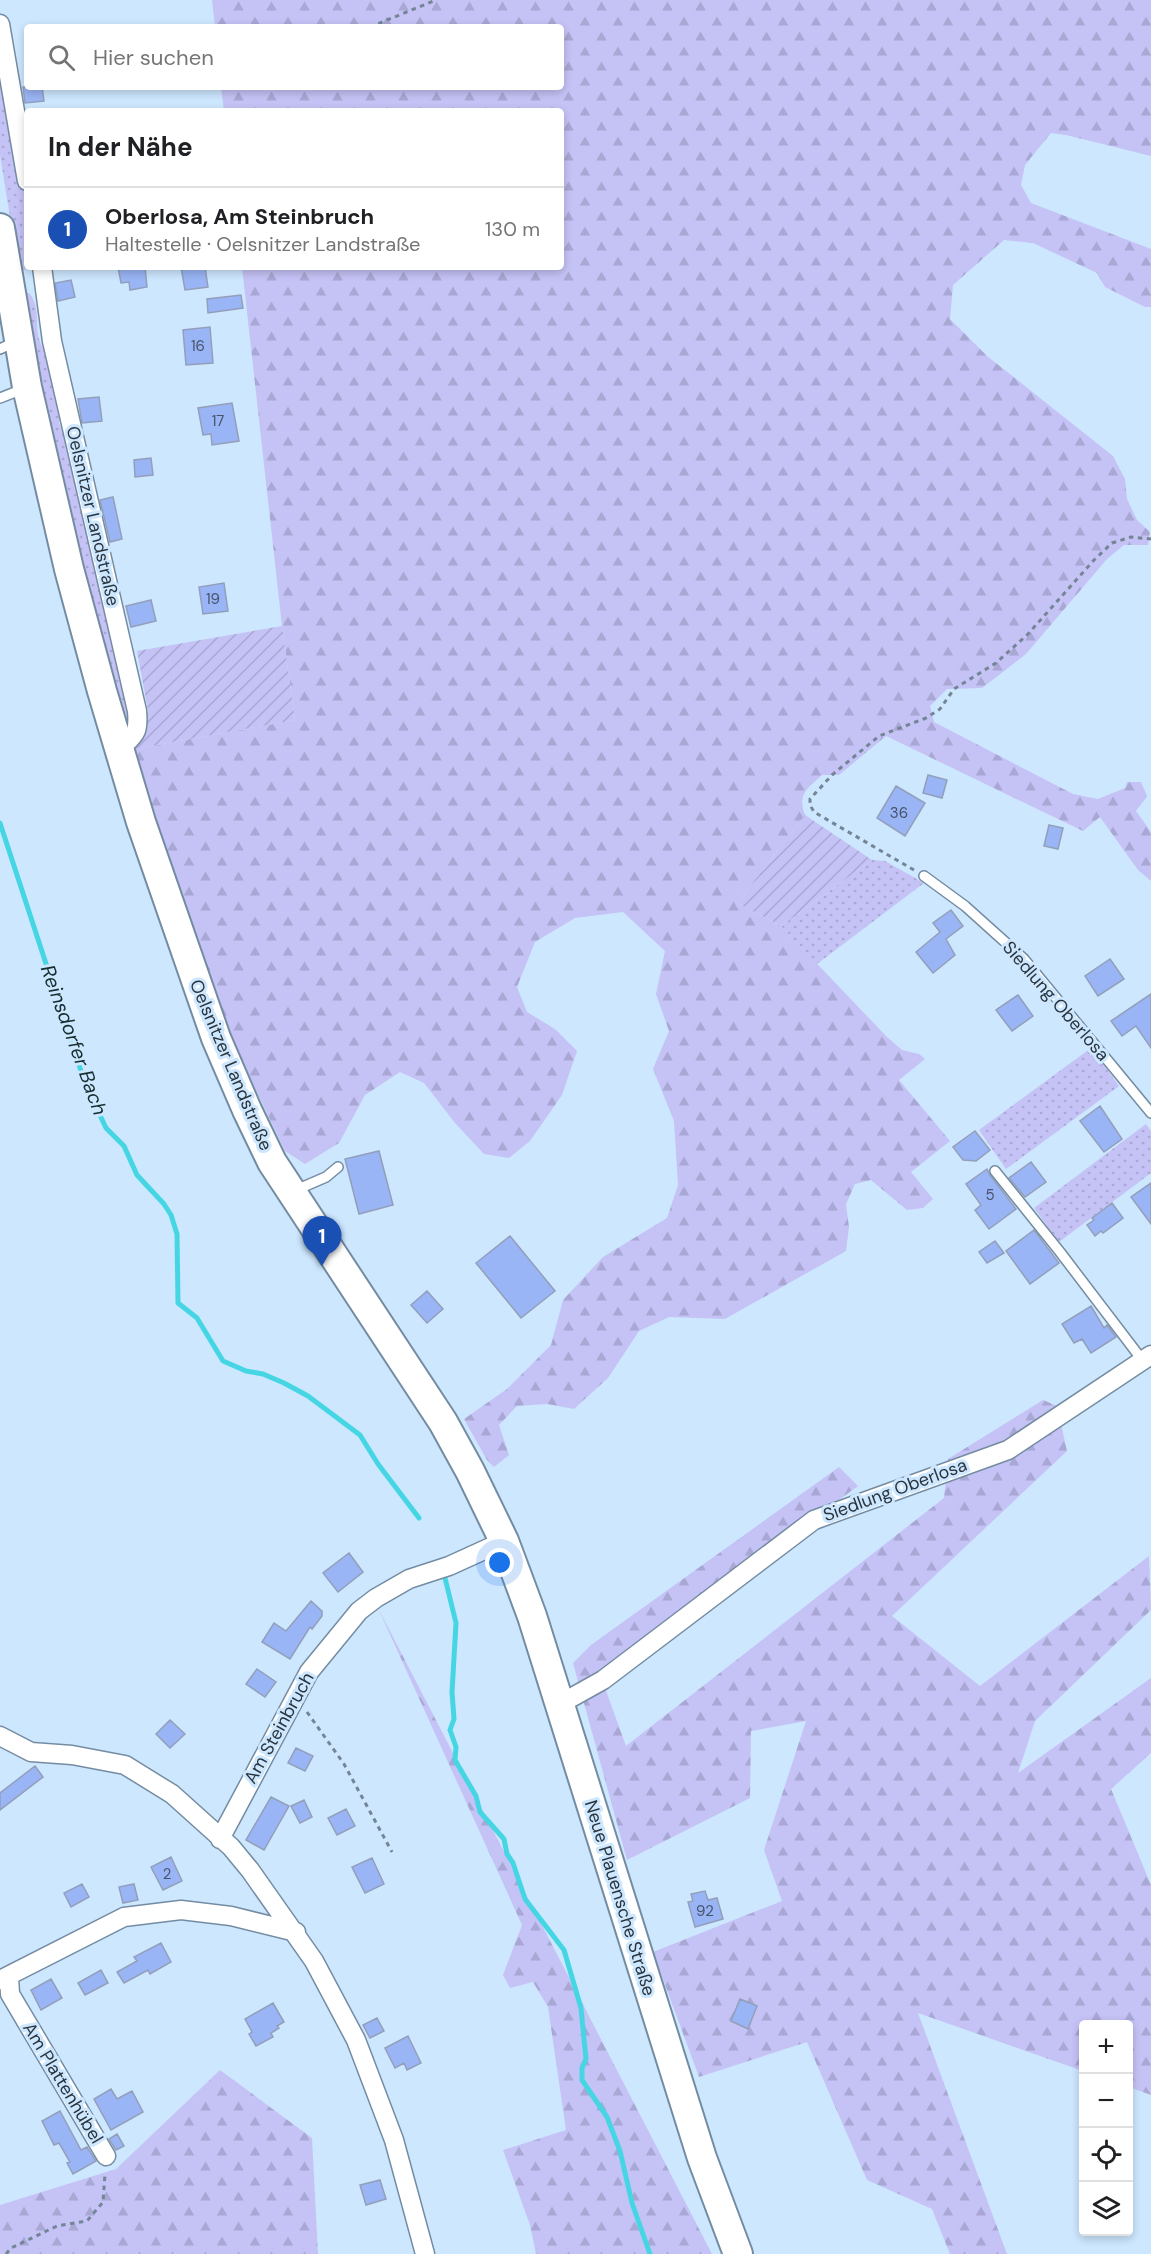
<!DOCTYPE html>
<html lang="de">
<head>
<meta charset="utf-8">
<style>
	body { margin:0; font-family:"DM Sans",sans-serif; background:#f6f6f6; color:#202124 }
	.controls { position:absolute; right:18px; bottom:18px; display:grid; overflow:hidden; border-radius:6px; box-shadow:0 3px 9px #0003 }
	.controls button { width:54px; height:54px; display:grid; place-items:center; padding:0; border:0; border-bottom:2px solid #e0e0e0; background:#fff; color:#202124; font:30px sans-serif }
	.you { position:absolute; left:500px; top:1563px; width:21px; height:21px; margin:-15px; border:4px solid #fff; border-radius:50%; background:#1a73e8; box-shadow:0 0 0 9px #1a73e833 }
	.badge { display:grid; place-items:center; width:39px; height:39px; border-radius:50%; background:#af2c75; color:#fff; font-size:20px; font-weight:700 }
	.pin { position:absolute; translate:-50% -50px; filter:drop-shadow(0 2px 3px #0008) }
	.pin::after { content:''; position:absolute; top:32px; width:21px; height:18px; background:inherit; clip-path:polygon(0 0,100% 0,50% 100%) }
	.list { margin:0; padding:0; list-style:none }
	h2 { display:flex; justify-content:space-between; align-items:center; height:78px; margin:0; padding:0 24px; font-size:26px }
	h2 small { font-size:20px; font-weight:400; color:#757577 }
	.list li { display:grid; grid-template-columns:39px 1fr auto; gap:18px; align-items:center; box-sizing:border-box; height:84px; padding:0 24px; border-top:2px solid #e0e0e0 }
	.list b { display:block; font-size:22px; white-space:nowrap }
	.list p { margin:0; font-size:20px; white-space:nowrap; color:#757577 }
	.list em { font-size:20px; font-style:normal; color:#757577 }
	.icon { flex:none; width:33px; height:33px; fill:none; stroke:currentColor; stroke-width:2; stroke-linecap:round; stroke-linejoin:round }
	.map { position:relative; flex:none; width:1151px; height:2254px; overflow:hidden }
	.search { position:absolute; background:#fff; box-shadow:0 3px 9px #0003; left:24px; top:24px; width:540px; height:66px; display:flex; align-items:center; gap:15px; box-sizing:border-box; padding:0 21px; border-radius:6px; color:#757577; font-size:22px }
	.panel { position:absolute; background:#fff; box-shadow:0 3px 9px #0003; left:24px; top:108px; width:540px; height:162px; border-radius:6px }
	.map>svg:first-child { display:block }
	.grass { fill:url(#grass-dots) }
	.forest { fill:url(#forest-firs) }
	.garden { fill:url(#garden-furrows) }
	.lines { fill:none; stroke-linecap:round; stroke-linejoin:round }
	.stream { stroke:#46d6e3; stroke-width:5 }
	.building { fill:#9ab5f5; stroke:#939fba; stroke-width:1.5 }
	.service-casing { stroke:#748ca2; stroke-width:12 }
	.minor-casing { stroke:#748ca2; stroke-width:21 }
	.primary-casing { stroke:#748ca2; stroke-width:32 }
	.path { stroke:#748595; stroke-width:3; stroke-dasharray:4.5 4.5; stroke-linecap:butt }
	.service { stroke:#fff; stroke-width:9 }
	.minor { stroke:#fff; stroke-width:18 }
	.primary { stroke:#fff; stroke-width:28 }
	.labels { text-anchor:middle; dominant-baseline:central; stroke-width:6; stroke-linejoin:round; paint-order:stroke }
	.number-label { font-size:15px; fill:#46546b }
	.street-label { font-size:18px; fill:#2a343d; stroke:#cde7ff }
	.water-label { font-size:20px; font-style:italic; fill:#162e30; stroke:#cde7ff }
</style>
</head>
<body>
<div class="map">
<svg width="1151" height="2254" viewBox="0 0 1151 2254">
	<defs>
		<pattern id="grass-dots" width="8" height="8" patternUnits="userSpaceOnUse" patternTransform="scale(1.5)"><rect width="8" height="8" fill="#c5c2f6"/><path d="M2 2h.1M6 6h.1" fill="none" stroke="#a9a7d4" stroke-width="1.8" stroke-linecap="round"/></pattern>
		<pattern id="forest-firs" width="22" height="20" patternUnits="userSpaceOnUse" patternTransform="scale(1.5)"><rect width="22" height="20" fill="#c5c2f6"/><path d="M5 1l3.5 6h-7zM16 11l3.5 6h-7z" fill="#a9a7d4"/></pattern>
		<pattern id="garden-furrows" width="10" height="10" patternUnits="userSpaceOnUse" patternTransform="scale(1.5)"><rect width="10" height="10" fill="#c5c2f6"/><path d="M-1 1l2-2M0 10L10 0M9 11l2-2" fill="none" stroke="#a9a7d4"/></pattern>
	</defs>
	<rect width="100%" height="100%" fill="#cde7ff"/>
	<path class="grass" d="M 0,36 L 27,198 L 27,267 L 32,267 L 22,271 L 18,267 L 0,155 Z
		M 23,293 L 29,293 C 45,312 28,335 49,355 L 61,413 L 59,423 L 73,456 L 106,604 L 106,617 L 111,627 L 130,719 L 125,725 L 57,478 Z
		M 872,860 L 885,861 L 924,883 L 817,964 L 781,926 Z
		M 1091,1048 L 1119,1086 L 1006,1169 L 979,1130 Z
		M 1146,1124 L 1151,1131 L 1151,1173 L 1059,1242 L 1034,1208 Z"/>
	<path class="forest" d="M 212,0 L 1151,0 L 1151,156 L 1066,135 L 1051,133 L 1025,165 L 1021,185 L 1031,203 L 1151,249 L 1151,307 L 1145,307 L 1105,287 L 1097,273 L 1033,243 L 1004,240 L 953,285 L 950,319 L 987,356 L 1113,456 L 1125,479 L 1127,499 L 1137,520 L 1150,532 L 1148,545 L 1124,545 L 1107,559 L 1026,654 L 982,688 L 947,689 L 930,706 L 934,722 L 1073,794 L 1098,799 L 1125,788 L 1127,782 L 1141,782 L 1147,796 L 1136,811 L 1151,832 L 1151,881 L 1138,870 L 1100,817 L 1083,831 L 886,736 L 839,775 L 822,775 C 807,789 797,794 805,815 L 737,903 L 781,926 L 887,1037 L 902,1050 L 919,1054 L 925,1059 L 899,1080 L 950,1141 L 911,1172 L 933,1199 L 923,1208 L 907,1210 L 871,1180 L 855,1184 L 846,1204 L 849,1227 L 846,1251 L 725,1319 L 669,1317 L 639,1331 L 608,1378 L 574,1409 L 547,1404 L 517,1406 L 499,1425 L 509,1455 L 494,1467 L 487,1460 L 464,1419 L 507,1389 L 551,1345 L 563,1300 L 603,1257 L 667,1218 L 678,1185 L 674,1121 L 653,1069 L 669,1031 L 656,994 L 665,951 L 623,912 L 575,918 L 535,942 L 517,987 L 527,1012 L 555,1029 L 577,1051 L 562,1095 L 530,1141 L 509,1158 L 484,1154 L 455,1123 L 424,1083 L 400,1072 L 365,1095 L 339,1143 L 305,1164 L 285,1151 L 228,1032 L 155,818 L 135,749 L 295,720 L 282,626 L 242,267 L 561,267 L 561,111 L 224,111 L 221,87 L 561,87 L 561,27 L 215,27 Z
		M 1043,1400 L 1057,1406 L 1067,1451 L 892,1616 L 980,1686 L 1149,1556 L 1151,1610 L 1035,1721 L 1018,1773 L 1151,1678 L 1151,1753 L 1111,1789 L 1151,1885 L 1151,2095 L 1129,2087 L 1128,2024 L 1084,2024 L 1083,2071 L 918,2013 L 1007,2254 L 950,2254 L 932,2209 L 867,2180 L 807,2042 L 699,2077 L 653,1952 L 782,1901 L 764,1850 L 806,1721 L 751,1731 L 750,1798 L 627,1860 L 573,1663 L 591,1645 L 839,1467 L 858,1486 L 600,1674 L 626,1746 L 944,1498 L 948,1459 Z
		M 378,1608 L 712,2254 L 536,2254 L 530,2225 L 503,2150 L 566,2130 L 548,2007 L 533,1982 L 510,1988 L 503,1975 L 522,1925 Z
		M 220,2070 L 312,2138 L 318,2254 L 0,2254 L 0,2205 L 116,2169 Z"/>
	<path class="garden" d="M 282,626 L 295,720 L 135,749 L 148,711 L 137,651 Z
		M 805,815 L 872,860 L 781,926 L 737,903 Z"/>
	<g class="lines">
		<path class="stream" d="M 0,823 L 85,1083 L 106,1128 L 124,1146 L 137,1175 L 164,1204 L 171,1215 L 177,1234 L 178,1303 L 197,1318 L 223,1361 L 246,1371 L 263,1374 L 284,1383 L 308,1396 L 360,1435 L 378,1464 L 419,1518
			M 445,1578 L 456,1623 L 452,1692 L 454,1719 L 450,1730 L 456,1747 L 455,1760 L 476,1796 L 480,1812 L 504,1839 L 507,1854 L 513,1863 L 525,1899 L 564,1950 L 581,2008 L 586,2059 L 582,2068 L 582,2080 L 607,2117 L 620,2151 L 632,2203 L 650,2254"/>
	</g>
	<path class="building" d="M 23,87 L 42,87 L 44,101 L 25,103 Z
		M 118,267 L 145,267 L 147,287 L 130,290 L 129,282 L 121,283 Z
		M 181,267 L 205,267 L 208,287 L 185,290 Z
		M 71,280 L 75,297 L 58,301 L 55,283 Z
		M 241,295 L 243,308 L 208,313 L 207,299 Z
		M 210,327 L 213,363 L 186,365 L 183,330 Z
		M 99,397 L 102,421 L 82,423 L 78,399 Z
		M 232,403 L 239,441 L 212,445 L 211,434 L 203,435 L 198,408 Z
		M 151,458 L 153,475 L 135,477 L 134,460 Z
		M 113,497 L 122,539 L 110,542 L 100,500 Z
		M 224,583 L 228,611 L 203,614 L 199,587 Z
		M 151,600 L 156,621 L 131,627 L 126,606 Z
		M 928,775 L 947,780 L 942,798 L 923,793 Z
		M 896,786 L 925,803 L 905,836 L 877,818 Z
		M 1049,825 L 1063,828 L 1058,849 L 1044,846 Z
		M 951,910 L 963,926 L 946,939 L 955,955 L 933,973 L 916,952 L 940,932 L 933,923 Z
		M 1110,959 L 1124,979 L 1098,996 L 1085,976 Z
		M 1151,994 L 1151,1048 L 1136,1026 L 1122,1036 L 1111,1021 Z
		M 1018,995 L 1033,1016 L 1012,1031 L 996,1010 Z
		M 1100,1106 L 1122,1139 L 1104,1152 L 1080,1121 Z
		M 975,1131 L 990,1150 L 976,1161 L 963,1160 L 953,1147 Z
		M 379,1151 L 393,1205 L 359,1214 L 345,1159 Z
		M 1031,1162 L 1046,1182 L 1025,1197 L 1009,1178 Z
		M 987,1169 L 990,1175 L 1016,1209 L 989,1229 L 975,1210 L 981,1205 L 966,1184 Z
		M 1151,1183 L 1151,1224 L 1131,1197 Z
		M 1112,1203 L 1123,1218 L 1103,1233 L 1101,1231 L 1095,1236 L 1087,1225 L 1094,1220 L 1092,1218 Z
		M 1034,1230 L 1059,1263 L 1030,1284 L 1006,1251 Z
		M 510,1236 L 555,1291 L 521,1318 L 476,1263 Z
		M 995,1241 L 1004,1253 L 987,1263 L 979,1252 Z
		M 427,1291 L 443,1309 L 427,1323 L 411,1305 Z
		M 1091,1306 L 1104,1328 L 1107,1325 L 1116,1337 L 1091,1353 L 1082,1339 L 1074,1343 L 1062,1324 Z
		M 349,1553 L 363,1572 L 338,1592 L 323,1573 Z
		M 311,1601 L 322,1611 L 322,1616 L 312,1629 L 310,1627 L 290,1659 L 262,1642 L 274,1623 L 286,1631 Z
		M 257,1669 L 276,1682 L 265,1697 L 246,1684 Z
		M 170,1720 L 185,1734 L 170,1748 L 156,1734 Z
		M 296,1748 L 313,1756 L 305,1771 L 288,1763 Z
		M 35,1766 L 43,1777 L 0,1810 L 0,1793 Z
		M 271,1797 L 289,1806 L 264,1850 L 246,1840 Z
		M 304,1800 L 312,1817 L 300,1823 L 291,1806 Z
		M 346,1809 L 355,1826 L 337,1835 L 328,1818 Z
		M 171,1857 L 182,1881 L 163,1890 L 151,1867 Z
		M 372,1858 L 384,1884 L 365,1893 L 352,1867 Z
		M 82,1884 L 89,1897 L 71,1907 L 64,1893 Z
		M 134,1884 L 138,1900 L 123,1903 L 119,1887 Z
		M 705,1891 L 708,1900 L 717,1898 L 723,1919 L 695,1927 L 688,1902 L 693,1901 L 691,1894 Z
		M 161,1943 L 171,1962 L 150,1974 L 148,1970 L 124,1983 L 117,1972 L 137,1961 L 134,1957 Z
		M 101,1970 L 108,1983 L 85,1995 L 78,1983 Z
		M 51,1979 L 62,1998 L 41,2010 L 31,1990 Z
		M 740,1999 L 757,2006 L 748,2029 L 731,2021 Z
		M 273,2003 L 284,2022 L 277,2026 L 279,2028 L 271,2033 L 273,2037 L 256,2046 L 249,2034 L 252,2032 L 245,2019 Z
		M 377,2018 L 384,2031 L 370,2038 L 363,2025 Z
		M 408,2036 L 421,2063 L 407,2070 L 404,2063 L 395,2068 L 385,2048 Z
		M 111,2089 L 117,2099 L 132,2091 L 143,2112 L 111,2130 L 94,2099 Z
		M 60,2111 L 81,2150 L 87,2147 L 96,2161 L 73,2174 L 67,2163 L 70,2162 L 59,2143 L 54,2145 L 42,2121 Z
		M 117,2134 L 124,2146 L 116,2150 L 109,2139 Z
		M 380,2180 L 386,2199 L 366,2205 L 360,2185 Z"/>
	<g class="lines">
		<g class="service-casing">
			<path id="service" d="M 0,349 L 17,341
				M 0,398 L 23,389
				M 924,876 L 965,906 L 1024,959 L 1151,1113
				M 995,1171 L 1060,1252 L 1143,1361
				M 296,1190 L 326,1177 L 338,1167"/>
		</g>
		<g class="minor-casing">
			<path id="minor" d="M 0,24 L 27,181
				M 42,267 L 52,341 L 137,711 C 139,734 135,734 119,750
				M 560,1704 L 603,1680 L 814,1520 L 1008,1450 L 1151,1355
				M 0,1736 L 31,1752 L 72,1755 L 125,1765 L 172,1794 L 231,1847 L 250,1870 L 314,1961 L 356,2040 L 394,2140 L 425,2254
				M 220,1839 L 309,1672 L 359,1611 L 376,1598 L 409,1579 L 449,1566 L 504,1541
				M 9,1976 L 10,1994 L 106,2156
				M 0,1980 L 124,1917 L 181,1910 L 231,1916 L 296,1932"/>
		</g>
		<g class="primary-casing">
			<path id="primary" d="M 0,228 L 27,387 L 69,569 L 102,691 L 141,822 L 216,1038 L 247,1110 L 272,1162 L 443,1422 L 470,1471 L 504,1541 L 532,1616 L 702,2158 L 738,2254"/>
		</g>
		<path class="path" d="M 370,27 L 436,0
			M 914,870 L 814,812 L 810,805 L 810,799 L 832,775 L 879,736 L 926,718 L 940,709 L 954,689 L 996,663 L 1028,634 L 1094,560 L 1112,543 L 1131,537 L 1151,539
			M 307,1712 L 344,1764 L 392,1852
			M 6,2254 L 11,2248 L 57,2226 L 87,2221 L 103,2202 L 105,2174"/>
		<use href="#service" class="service"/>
		<use href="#minor" class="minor"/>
		<use href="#primary" class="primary"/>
	</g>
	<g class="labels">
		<g class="number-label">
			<text x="198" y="346">16</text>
			<text x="218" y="421">17</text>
			<text x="213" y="599">19</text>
			<text x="899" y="813">36</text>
			<text x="990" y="1195">5</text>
			<text x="167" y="1874">2</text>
			<text x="705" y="1911">92</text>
		</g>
		<g class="street-label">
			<text transform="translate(93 516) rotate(77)">Oelsnitzer Landstraße</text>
			<text transform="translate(1056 1001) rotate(49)">Siedlung Oberlosa</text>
			<text transform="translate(231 1065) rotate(67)">Oelsnitzer Landstraße</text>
			<text transform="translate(895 1490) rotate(-20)">Siedlung Oberlosa</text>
			<text transform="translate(279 1728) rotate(-61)">Am Steinbruch</text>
			<text transform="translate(620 1898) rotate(73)">Neue Plauensche Straße</text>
			<text transform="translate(63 2083) rotate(59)">Am Plattenhübel</text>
		</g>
		<g class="water-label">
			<text transform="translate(74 1040) rotate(70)">Reinsdorfer Bach</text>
		</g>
	</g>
</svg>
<div class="controls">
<button>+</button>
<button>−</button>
<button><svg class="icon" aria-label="locate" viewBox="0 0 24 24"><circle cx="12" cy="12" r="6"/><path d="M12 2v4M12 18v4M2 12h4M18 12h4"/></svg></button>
<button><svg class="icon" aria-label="layers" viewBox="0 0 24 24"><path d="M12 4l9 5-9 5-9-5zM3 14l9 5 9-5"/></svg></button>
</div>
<div class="you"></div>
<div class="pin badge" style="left:322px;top:1266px;background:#1a4fb4">1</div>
<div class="search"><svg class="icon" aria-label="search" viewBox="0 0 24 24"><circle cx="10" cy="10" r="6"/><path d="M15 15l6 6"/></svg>Hier suchen</div>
<section class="panel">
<h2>In der Nähe<small></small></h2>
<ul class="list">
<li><span class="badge" style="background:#1a4fb4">1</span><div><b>Oberlosa, Am Steinbruch</b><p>Haltestelle · Oelsnitzer Landstraße</p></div><em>130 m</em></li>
</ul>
</section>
</div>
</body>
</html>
